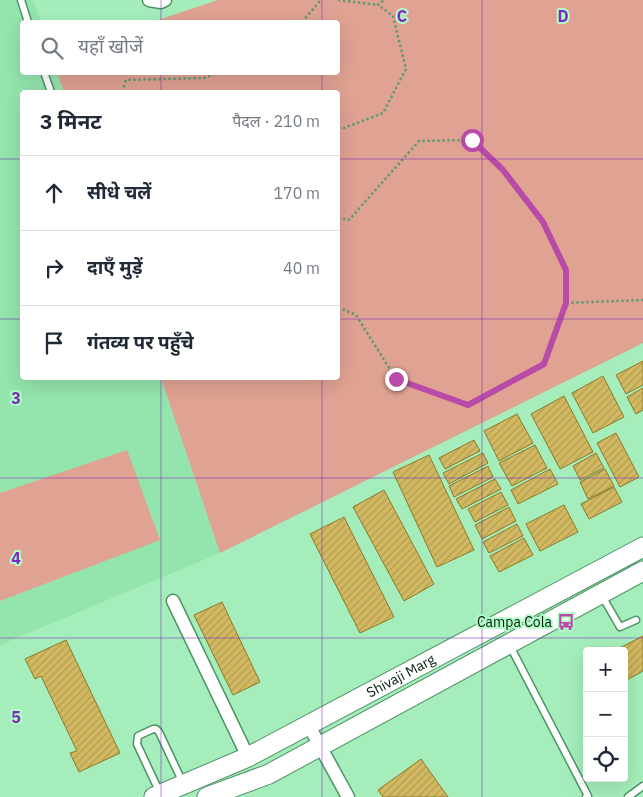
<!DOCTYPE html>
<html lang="hi">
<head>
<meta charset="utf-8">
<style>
	body { margin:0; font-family:"IBM Plex Sans","Noto Sans Devanagari",sans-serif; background:#f2f2f3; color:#1f2937 }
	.controls { position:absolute; right:15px; bottom:15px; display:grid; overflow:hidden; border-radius:5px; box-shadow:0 5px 20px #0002 }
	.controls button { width:45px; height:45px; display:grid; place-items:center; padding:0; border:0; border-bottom:1px solid #e0e1e3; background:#fff; color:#1f2937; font:25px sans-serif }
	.stop { position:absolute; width:15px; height:15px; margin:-11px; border:4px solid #b84aa8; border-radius:50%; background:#fff }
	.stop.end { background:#b84aa8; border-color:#fff; box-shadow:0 1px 5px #0008 }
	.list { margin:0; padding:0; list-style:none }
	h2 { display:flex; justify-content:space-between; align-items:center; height:65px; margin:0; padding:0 20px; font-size:21px }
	h2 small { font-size:16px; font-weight:400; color:#747a83 }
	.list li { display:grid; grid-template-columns:32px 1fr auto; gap:15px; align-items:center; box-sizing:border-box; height:75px; padding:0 20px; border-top:1px solid #e0e1e3 }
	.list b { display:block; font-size:19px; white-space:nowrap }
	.list em { font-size:16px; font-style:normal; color:#747a83 }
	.icon { flex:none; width:28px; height:28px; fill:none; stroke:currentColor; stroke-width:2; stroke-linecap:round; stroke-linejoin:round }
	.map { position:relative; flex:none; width:643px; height:797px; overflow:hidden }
	.search { position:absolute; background:#fff; box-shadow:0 5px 20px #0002; left:20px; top:20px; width:320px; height:55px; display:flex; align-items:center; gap:12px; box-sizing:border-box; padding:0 18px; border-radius:5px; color:#747a83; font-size:19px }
	.panel { position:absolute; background:#fff; box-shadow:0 5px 20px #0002; left:20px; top:90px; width:320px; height:290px; border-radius:5px }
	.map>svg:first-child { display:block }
	.built { fill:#94e4ad }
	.green { fill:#e0a293 }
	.building { fill:url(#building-hatch); stroke:#8e7828 }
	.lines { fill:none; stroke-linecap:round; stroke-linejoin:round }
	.lane-casing { stroke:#4d9365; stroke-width:9 }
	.street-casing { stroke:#4d9365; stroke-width:15 }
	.secondary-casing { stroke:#4d9365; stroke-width:21 }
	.path { stroke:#639a74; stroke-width:2.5; stroke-dasharray:2.5 2.5; stroke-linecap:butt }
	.lane { stroke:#fff; stroke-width:6 }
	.street { stroke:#fff; stroke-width:12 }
	.secondary { stroke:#fff; stroke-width:19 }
	.route { stroke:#b84aa8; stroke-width:6 }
	.grid { fill:none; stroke:#7b2cbf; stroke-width:1; stroke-opacity:0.55 }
	.labels { text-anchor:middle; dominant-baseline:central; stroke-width:4; stroke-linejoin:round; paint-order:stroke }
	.poi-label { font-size:14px; fill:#011d0b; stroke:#b2fcc8; text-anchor:end }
	.street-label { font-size:14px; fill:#011d0b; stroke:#b2fcc8 }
	.grid-label { font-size:16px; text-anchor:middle; font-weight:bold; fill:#7b2cbf; stroke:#b2fcc8; stroke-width:4; stroke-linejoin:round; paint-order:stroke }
</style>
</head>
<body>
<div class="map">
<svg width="643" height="797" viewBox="0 0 643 797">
	<defs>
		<pattern id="building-hatch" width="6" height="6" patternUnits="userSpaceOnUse" patternTransform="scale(1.25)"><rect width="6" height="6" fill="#d2b861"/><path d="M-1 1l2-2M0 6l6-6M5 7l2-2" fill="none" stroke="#b29e53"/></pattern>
	</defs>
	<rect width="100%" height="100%" fill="#a5eebb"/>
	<path class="built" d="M 0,0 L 33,0 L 41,22 L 22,22 L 22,72 L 57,73 L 64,92 L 22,92 L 22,378 L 161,378 L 220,553 L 0,645 Z"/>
	<path class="green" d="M 218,0 L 643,0 L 643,343 L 220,553 L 161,378 L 338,378 L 338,92 L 64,92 L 57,73 L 338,72 L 338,22 L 152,22 Z
		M 127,450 L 160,540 L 0,601 L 0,493 Z"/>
	<path class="building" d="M 643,361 L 643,385 L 626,394 L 616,375 Z
		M 603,376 L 624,417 L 593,433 L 572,393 Z
		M 643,388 L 643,410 L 636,414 L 627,397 Z
		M 564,396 L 593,452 L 560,469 L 531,414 Z
		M 517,414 L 533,443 L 499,461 L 484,431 Z
		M 616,433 L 639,477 L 620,487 L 597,443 Z
		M 474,440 L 480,451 L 445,469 L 439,458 Z
		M 535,445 L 547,468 L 512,486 L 499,463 Z
		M 483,453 L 488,463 L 449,484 L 443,473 Z
		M 596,453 L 604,468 L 580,480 L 573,466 Z
		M 429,455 L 474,550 L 437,567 L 393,472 Z
		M 488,466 L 493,477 L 454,497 L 449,486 Z
		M 550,469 L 558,484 L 518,504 L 511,490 Z
		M 605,469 L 614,486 L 588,499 L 580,482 Z
		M 495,479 L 501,489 L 462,509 L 456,499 Z
		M 614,487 L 622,502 L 589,519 L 581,504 Z
		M 384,490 L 434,584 L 404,601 L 353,507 Z
		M 501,492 L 508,505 L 475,522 L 468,509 Z
		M 564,505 L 578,532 L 540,551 L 526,524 Z
		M 509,507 L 516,521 L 482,539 L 475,525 Z
		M 344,517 L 394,617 L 360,633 L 310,534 Z
		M 517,524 L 523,536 L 489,553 L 483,542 Z
		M 524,538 L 533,555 L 499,572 L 490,556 Z
		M 222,602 L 260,682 L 233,695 L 194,615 Z
		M 643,636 L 643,671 L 625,681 L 624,651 L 614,651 Z
		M 66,640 L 120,753 L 79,772 L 70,753 L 77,751 L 41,676 L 35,679 L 25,659 Z
		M 421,759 L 448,797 L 383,797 L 378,790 Z"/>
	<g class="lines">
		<g class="lane-casing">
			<path id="lane" d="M 21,0 L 28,22
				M 44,72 L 51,92
				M 602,596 L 620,627 L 636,620
				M 510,646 L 588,796 L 586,797
				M 160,793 L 137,744 L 138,736 L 153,729 L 156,729 L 159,732 L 183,783
				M 628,797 L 643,786"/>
		</g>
		<g class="street-casing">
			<path id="street" d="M 149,0 L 161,2 L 165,0
				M 173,601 L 248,757
				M 309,726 L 348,797"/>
		</g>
		<g class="secondary-casing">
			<g id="secondary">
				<path id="s1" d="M 154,797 L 248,757 L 643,547"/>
				<path d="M 207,797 L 269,774 L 643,571"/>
			</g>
		</g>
		<path class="path" d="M 338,0 L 378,5
			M 302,22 L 321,0
			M 122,92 L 126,80 L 204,78 L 220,72
			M 338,127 L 344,128 L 383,113 L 406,69 L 393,16 L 378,5 L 384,0
			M 338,218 L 349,220 L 419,141 L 472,140 L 503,170 L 543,222 L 566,270 L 566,303 L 643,300
			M 338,307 L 356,315 L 396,379 L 468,405 L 544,363 L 566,303"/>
		<use href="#lane" class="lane"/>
		<use href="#street" class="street"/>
		<use href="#secondary" class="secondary"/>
	</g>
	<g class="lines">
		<path class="route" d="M 396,379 L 468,405 L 544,364 L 566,303 L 566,270 L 543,222 L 503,170 L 472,140"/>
	</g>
	<path class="grid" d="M 161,0 L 161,22M 322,0 L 322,22M 482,0 L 482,797M 161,72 L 161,92M 322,72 L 322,92M 0,159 L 22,159M 338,159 L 643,159M 0,319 L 22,319M 338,319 L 643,319M 161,378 L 161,797M 322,378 L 322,797M 0,478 L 643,478M 0,638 L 643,638"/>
	<defs>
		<g id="bus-bare" transform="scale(1.35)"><path d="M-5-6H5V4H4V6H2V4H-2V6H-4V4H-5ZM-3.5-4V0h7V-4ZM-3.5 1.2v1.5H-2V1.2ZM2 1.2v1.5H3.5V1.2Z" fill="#b84aa8" stroke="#b2fcc8" stroke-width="2.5" paint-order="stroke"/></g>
	</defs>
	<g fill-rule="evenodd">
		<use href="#bus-bare" x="566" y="622"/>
	</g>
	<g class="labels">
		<g class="poi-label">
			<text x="552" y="622">Campa Cola</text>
		</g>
		<g class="street-label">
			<text stroke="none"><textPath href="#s1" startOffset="275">Shivaji Marg</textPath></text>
		</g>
	</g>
	<g class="grid-label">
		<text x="402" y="22">C</text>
		<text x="563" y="22">D</text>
		<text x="16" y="404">3</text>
		<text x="16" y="564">4</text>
		<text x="16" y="723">5</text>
	</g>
</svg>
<div class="controls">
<button>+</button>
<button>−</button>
<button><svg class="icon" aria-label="locate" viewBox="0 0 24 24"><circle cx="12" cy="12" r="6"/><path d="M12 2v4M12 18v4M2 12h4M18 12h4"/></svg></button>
</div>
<div class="stop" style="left:472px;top:140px"></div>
<div class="stop end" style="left:396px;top:379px"></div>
<div class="search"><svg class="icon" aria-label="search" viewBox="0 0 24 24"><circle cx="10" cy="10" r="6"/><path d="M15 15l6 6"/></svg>यहाँ खोजें</div>
<section class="panel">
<h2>3 मिनट<small>पैदल · 210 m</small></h2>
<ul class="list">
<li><svg class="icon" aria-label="ahead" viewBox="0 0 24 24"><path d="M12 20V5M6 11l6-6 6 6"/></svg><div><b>सीधे चलें</b></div><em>170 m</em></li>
<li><svg class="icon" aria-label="right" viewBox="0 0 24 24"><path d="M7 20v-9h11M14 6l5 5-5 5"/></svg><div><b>दाएँ मुड़ें</b></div><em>40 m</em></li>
<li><svg class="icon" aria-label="arrive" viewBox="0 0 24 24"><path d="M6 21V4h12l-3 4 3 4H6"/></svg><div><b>गंतव्य पर पहुँचे</b></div></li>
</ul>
</section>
</div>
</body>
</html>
